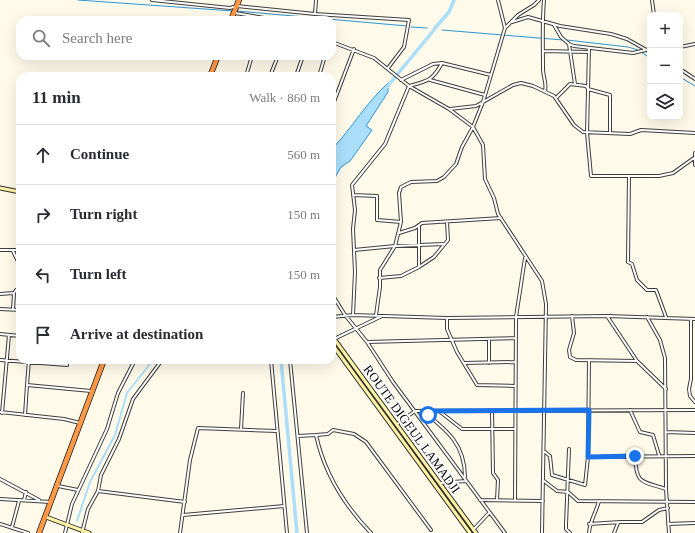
<!DOCTYPE html>
<html lang="en">
<head>
<meta charset="utf-8">
<style>
	body { margin:0; font-family:"Times New Roman",serif; background:#f2f2f3; color:#2b2b33 }
	.controls { position:absolute; right:12px; top:12px; display:grid; overflow:hidden; border-radius:8px; box-shadow:0 4px 16px #0002 }
	.controls button { width:36px; height:36px; display:grid; place-items:center; padding:0; border:0; border-bottom:1px solid #e1e1e2; background:#fff; color:#2b2b33; font:20px sans-serif }
	.stop { position:absolute; width:12px; height:12px; margin:-9px; border:3px solid #1a73e8; border-radius:50%; background:#fff }
	.stop.end { background:#1a73e8; border-color:#fff; box-shadow:0 1px 4px #0008 }
	.list { margin:0; padding:0; list-style:none }
	h2 { display:flex; justify-content:space-between; align-items:center; height:52px; margin:0; padding:0 16px; font-size:17px }
	h2 small { font-size:13px; font-weight:400; color:#7c7c81 }
	.list li { display:grid; grid-template-columns:26px 1fr auto; gap:12px; align-items:center; box-sizing:border-box; height:60px; padding:0 16px; border-top:1px solid #e1e1e2 }
	.list b { display:block; font-size:15px; white-space:nowrap }
	.list em { font-size:13px; font-style:normal; color:#7c7c81 }
	.icon { flex:none; width:22px; height:22px; fill:none; stroke:currentColor; stroke-width:2; stroke-linecap:round; stroke-linejoin:round }
	.map { position:relative; flex:none; width:695px; height:533px; overflow:hidden }
	.search { position:absolute; background:#fff; box-shadow:0 4px 16px #0002; left:16px; top:16px; width:320px; height:44px; display:flex; align-items:center; gap:10px; box-sizing:border-box; padding:0 14px; border-radius:12px; color:#7c7c81; font-size:15px }
	.panel { position:absolute; background:#fff; box-shadow:0 4px 16px #0002; left:16px; top:72px; width:320px; height:292px; border-radius:12px }
	.map>svg:first-child { display:block }
	.water { fill:#aadefb; stroke:#2c96d7 }
	.lines { fill:none; stroke-linecap:round; stroke-linejoin:round }
	.stream { stroke:#2c96d7; stroke-width:1 }
	.canal { stroke:#aadefb; stroke-width:2 }
	.river { stroke:#aadefb; stroke-width:3.5 }
	.street-casing { stroke:#3e3e3e; stroke-width:4 }
	.secondary-casing { stroke:#2d2d2d; stroke-width:5 }
	.highway-casing { stroke:#1c1c1c; stroke-width:6 }
	.street { stroke:#fff; stroke-width:2 }
	.secondary { stroke:#fff3a4; stroke-width:3 }
	.highway { stroke:#ff9847; stroke-width:4.5 }
	.route { stroke:#1a73e8; stroke-width:5 }
	.labels { text-anchor:middle; dominant-baseline:central; stroke-width:4; stroke-linejoin:round; paint-order:stroke }
	.street-label { font-size:13px; fill:#0b0b0b; stroke:#fff }
</style>
</head>
<body>
<div class="map">
<svg width="695" height="533" viewBox="0 0 695 533">
	<rect width="100%" height="100%" fill="#fffae9"/>
	<path class="water" d="M 388,83 L 388,92 L 366,126 L 372,130 L 350,161 L 341,167 L 332,183 L 332,149 C 352,128 366,103 388,83 Z"/>
	<g class="lines">
		<path class="stream" d="M 78,0 L 233,11
			M 237,11 L 407,26
			M 411,27 L 427,28
			M 442,30 L 563,40
			M 567,40 L 628,47 L 638,50
			M 641,52 L 650,58
			M 680,77 L 695,86"/>
		<path class="canal" d="M 77,521 L 90,482 L 115,435 L 127,393 L 153,360"/>
		<path class="river" d="M 435,28 L 449,12 L 454,0
			M 386,88 L 434,30
			M 281,360 L 297,533"/>
		<g class="street-casing">
			<path id="street" d="M 152,0 L 230,8 L 237,6 L 315,14 L 409,20 L 404,47 L 388,68
				M 498,0 L 505,28
				M 544,0 C 542,23 543,46 543,69 C 543,78 547,82 545,91
				M 652,0 L 654,15
				M 235,13 L 276,20
				M 315,14 L 316,0
				M 512,22 L 528,17 L 560,26 L 611,34 L 627,39 L 650,52
				M 554,25 L 561,37 L 569,44 L 575,84
				M 332,42 L 374,58 L 409,86 L 449,109 L 473,127 L 483,145 L 485,179 L 494,198 L 498,214 L 542,281 L 546,304 L 542,533
				M 569,44 L 574,46 L 633,53 L 650,49
				M 680,47 L 695,44
				M 589,48 L 587,133 L 591,176 L 659,176 L 673,173 L 694,158
				M 543,51 L 589,52
				M 680,69 L 695,79
				M 246,76 L 252,56
				M 270,76 L 278,56
				M 296,76 L 303,56
				M 319,76 L 325,56
				M 401,80 L 433,64 L 442,63 L 491,75
				M 430,80 L 485,95
				M 556,98 L 570,84 L 586,86 L 588,89 L 610,95 L 610,133
				M 332,107 L 354,49
				M 450,109 L 476,106 L 513,85 L 521,83 L 533,86 L 554,96 L 574,125 L 583,132 L 630,134 L 641,130 L 695,133
				M 695,153 L 695,165
				M 629,176 L 628,262 L 632,264 L 637,280 L 647,290 L 656,290 L 666,317
				M 353,195 L 377,196 L 377,220 L 401,222
				M 419,225 L 419,267
				M 399,233 L 415,228 L 422,223 L 501,218
				M 0,250 L 20,250
				M 354,250 L 395,246 L 444,244
				M 13,251 L 20,266
				M 379,278 L 401,276 L 419,267 L 434,257 L 448,240 L 447,222
				M 0,294 L 14,293
				M 332,294 L 345,315 L 367,342 L 393,382 L 505,533
				M 0,309 L 20,310
				M 13,310 L 14,293 L 16,290 L 20,290
				M 353,315 L 355,272 L 353,229 L 355,210 L 352,185 L 385,144 L 409,86 C 428,81 433,80 442,63
				M 376,315 L 380,287 L 380,270 L 395,246 L 401,222 L 399,193 L 401,187 L 411,182 L 437,181 L 444,177 L 456,164 L 462,147 L 473,127 L 483,102 L 505,28 L 518,15 L 534,5 L 539,0
				M 572,316 L 574,333 L 569,350 L 570,357 L 576,360 L 637,361
				M 607,316 L 637,361 L 666,389
				M 332,317 L 353,315 L 447,318 L 607,316 L 695,319
				M 647,317 L 660,340 L 665,358 L 666,489 L 669,533
				M 447,318 L 447,329 L 457,352 L 477,385 L 515,386
				M 691,319 L 691,379 L 689,389 L 690,396 L 695,402
				M 0,334 L 20,336
				M 489,339 L 489,363
				M 332,340 L 382,316
				M 367,342 L 515,338
				M 0,360 L 67,365
				M 29,360 L 27,385 L 91,391
				M 271,360 L 287,533
				M 290,360 L 307,533
				M 464,363 L 515,362
				M 630,410 L 640,432 L 653,435 L 659,455
				M 439,411 L 462,429 L 515,429
				M 492,411 L 493,473 L 498,480 L 497,500
				M 0,412 L 64,419 L 80,423
				M 424,412 C 448,431 465,445 465,477
				M 2,413 L 9,335
				M 25,415 L 27,385
				M 397,424 L 415,411 L 695,410
				M 241,429 L 243,393
				M 666,432 L 695,433
				M 316,435 L 328,434 L 333,430 L 354,434 L 366,442 L 431,530
				M 298,436 L 316,435 C 324,472 345,506 371,533
				M 569,449 L 566,525 L 566,529 L 570,533
				M 545,452 L 550,456 L 552,475 L 585,485 L 588,457 L 695,456
				M 635,456 C 636,484 641,481 666,489
				M 588,457 L 589,360
				M 0,479 L 39,500
				M 544,481 L 557,491 L 568,492 L 578,501 L 695,502
				M 440,483 L 466,481
				M 58,486 L 78,490
				M 98,491 L 185,502
				M 0,499 L 51,502
				M 24,500 L 26,492
				M 480,500 L 543,501
				M 515,500 L 516,317 L 525,258
				M 183,515 L 284,506
				M 0,524 L 28,533
				M 589,524 L 621,522 L 642,522 L 659,510 L 668,508
				M 668,524 L 695,523
				M 12,527 L 19,501
				M 473,530 L 489,513
				M 65,533 L 72,504 L 107,429 L 118,393 L 135,360
				M 82,533 L 88,509 L 98,491 L 101,475 L 119,439 L 133,399 L 162,360
				M 180,533 L 190,460 L 198,428 L 277,431
				M 589,533 C 590,520 596,513 599,501
				M 614,533 L 618,523"/>
		</g>
		<g class="secondary-casing">
			<path id="secondary" d="M 0,188 L 20,192
				M 332,336 L 476,533
				M 332,344 L 470,533
				M 46,517 L 89,533"/>
		</g>
		<g class="highway-casing">
			<path id="highway" d="M 231,20 L 239,0
				M 210,76 L 218,56
				M 39,533 L 104,360"/>
		</g>
		<use href="#street" class="street"/>
		<use href="#secondary" class="secondary"/>
		<use href="#highway" class="highway"/>
	</g>
	<g class="lines">
		<path class="route" d="M 428,415 L 423,411 L 589,410 L 588,457 L 635,456"/>
	</g>
	<g class="labels">
		<g class="street-label">
			<text transform="translate(412 429) rotate(54)">ROUTE DIGEUL LAMADJI</text>
		</g>
	</g>
</svg>
<div class="controls">
<button>+</button>
<button>−</button>
<button><svg class="icon" aria-label="layers" viewBox="0 0 24 24"><path d="M12 4l9 5-9 5-9-5zM3 14l9 5 9-5"/></svg></button>
</div>
<div class="stop" style="left:428px;top:415px"></div>
<div class="stop end" style="left:635px;top:456px"></div>
<div class="search"><svg class="icon" aria-label="search" viewBox="0 0 24 24"><circle cx="10" cy="10" r="6"/><path d="M15 15l6 6"/></svg>Search here</div>
<section class="panel">
<h2>11 min<small>Walk · 860 m</small></h2>
<ul class="list">
<li><svg class="icon" aria-label="ahead" viewBox="0 0 24 24"><path d="M12 20V5M6 11l6-6 6 6"/></svg><div><b>Continue</b></div><em>560 m</em></li>
<li><svg class="icon" aria-label="right" viewBox="0 0 24 24"><path d="M7 20v-9h11M14 6l5 5-5 5"/></svg><div><b>Turn right</b></div><em>150 m</em></li>
<li><svg class="icon" aria-label="left" viewBox="0 0 24 24"><path d="M17 20v-9H6M10 6l-5 5 5 5"/></svg><div><b>Turn left</b></div><em>150 m</em></li>
<li><svg class="icon" aria-label="arrive" viewBox="0 0 24 24"><path d="M6 21V4h12l-3 4 3 4H6"/></svg><div><b>Arrive at destination</b></div></li>
</ul>
</section>
</div>
</body>
</html>
